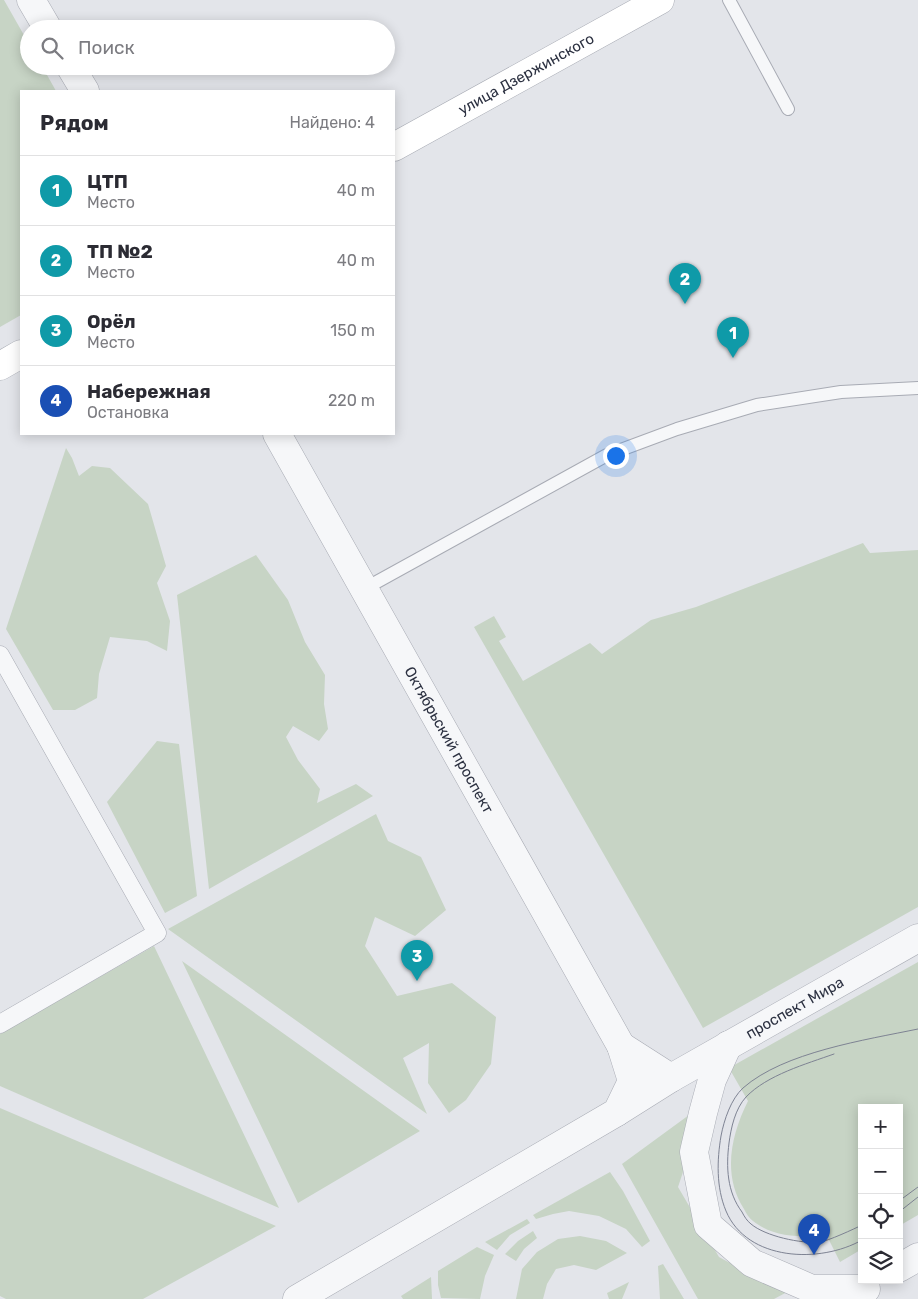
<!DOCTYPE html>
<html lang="ru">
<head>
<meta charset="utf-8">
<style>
	body { margin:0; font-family:Rubik,sans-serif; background:#f7f7f7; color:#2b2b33 }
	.controls { position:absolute; right:15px; bottom:15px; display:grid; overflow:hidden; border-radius:0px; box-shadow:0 2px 12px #0003 }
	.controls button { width:45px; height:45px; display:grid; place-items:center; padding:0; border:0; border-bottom:1px solid #e1e1e2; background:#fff; color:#2b2b33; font:25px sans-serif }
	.you { position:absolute; left:615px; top:455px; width:18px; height:18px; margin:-12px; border:4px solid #fff; border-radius:50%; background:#1a73e8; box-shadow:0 0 0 8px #1a73e833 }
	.badge { display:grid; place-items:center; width:32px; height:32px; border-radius:50%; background:#7c3aed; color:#fff; font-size:16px; font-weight:700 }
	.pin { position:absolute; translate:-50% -41px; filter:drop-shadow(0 1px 2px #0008) }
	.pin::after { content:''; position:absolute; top:26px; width:18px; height:15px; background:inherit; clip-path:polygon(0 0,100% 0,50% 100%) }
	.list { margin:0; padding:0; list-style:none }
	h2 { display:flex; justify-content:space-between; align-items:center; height:65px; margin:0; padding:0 20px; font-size:21px }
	h2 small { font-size:16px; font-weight:400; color:#7c7c81 }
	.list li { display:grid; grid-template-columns:32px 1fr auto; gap:15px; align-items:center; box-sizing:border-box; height:70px; padding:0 20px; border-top:1px solid #e1e1e2 }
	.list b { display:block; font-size:19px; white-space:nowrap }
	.list p { margin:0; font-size:16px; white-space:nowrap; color:#7c7c81 }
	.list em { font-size:16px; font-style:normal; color:#7c7c81 }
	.icon { flex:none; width:28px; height:28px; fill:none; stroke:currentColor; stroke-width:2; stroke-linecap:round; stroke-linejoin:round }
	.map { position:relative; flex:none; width:918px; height:1299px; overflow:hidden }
	.search { position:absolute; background:#fff; box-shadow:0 2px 12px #0003; left:20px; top:20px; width:375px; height:55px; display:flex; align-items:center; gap:12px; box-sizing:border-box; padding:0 18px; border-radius:28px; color:#7c7c81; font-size:19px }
	.panel { position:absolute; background:#fff; box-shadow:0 2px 12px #0003; left:20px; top:90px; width:375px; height:345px; border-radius:0px }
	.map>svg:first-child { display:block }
	.green { fill:#c7d4c5 }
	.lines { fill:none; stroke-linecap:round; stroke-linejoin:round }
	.service-casing { stroke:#a8abb4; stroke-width:14 }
	.pedestrian-casing { stroke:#a8abb4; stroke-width:19 }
	.tertiary-casing { stroke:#a8abb4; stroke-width:29 }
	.secondary-casing { stroke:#a8abb4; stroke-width:29 }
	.service { stroke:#f6f7f9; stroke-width:12 }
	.pedestrian { stroke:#f6f7f9; stroke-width:18 }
	.tertiary { stroke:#f6f7f9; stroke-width:28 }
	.secondary { stroke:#fff; stroke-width:28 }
	.tram { stroke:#7e8393; stroke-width:1 }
	.labels { text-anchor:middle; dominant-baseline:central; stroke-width:4; stroke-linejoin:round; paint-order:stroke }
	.street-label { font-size:15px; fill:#2c3141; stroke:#f3f4f8 }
</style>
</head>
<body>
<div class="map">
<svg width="918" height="1299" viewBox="0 0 918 1299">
	<rect width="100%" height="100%" fill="#e3e5ea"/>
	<path class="green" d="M 0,0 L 4,0 L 29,44 L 29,66 L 42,66 L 56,91 L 21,91 L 21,315 L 0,327 Z
		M 66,448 L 72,458 L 79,476 L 92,466 L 110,468 L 148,504 L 166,566 L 157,583 L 170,621 L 167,651 L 147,641 L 110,637 L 99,674 L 97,698 L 75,710 L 53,710 L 6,629 Z
		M 863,543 L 870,553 L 918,550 L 918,907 L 703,1028 L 474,627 L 494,616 L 506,637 L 499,641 L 523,681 L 590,643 L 602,654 L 651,620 L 696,607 Z
		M 256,555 L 288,600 L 305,642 L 325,675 L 324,704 L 328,729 L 319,741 L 293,726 L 286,737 L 298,760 L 320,789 L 317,803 L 356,784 L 373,796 L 209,889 L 177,595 Z
		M 157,741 L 179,744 L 197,896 L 165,913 L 107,802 Z
		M 376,814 L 388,841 L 421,857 L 446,910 L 415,936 L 375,917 L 365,946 L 397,996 L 452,983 L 496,1017 L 491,1064 L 466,1100 L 449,1113 L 428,1083 L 429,1043 L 403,1058 L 427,1114 L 168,929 Z
		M 154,946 L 279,1208 L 0,1086 L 0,1034 Z
		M 182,961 L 420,1131 L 298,1203 Z
		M 918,962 L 918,1215 L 899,1226 L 899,1108 L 862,1108 L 862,1249 L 840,1262 L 827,1236 C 802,1237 774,1238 753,1221 C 749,1218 746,1213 744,1209 C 722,1175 731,1135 748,1101 L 729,1068 Z
		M 0,1108 L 276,1226 L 143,1299 L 6,1299 L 0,1296 Z
		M 689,1115 L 680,1150 L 684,1169 L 678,1187 L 719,1257 L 772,1286 L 789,1291 L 774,1299 L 698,1299 L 622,1164 Z
		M 610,1172 L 623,1191 L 650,1241 L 642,1247 L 626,1229 L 599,1216 L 569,1211 L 553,1214 L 536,1219 L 533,1215 Z
		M 527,1219 L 530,1223 L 510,1235 L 497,1250 L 485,1242 Z
		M 533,1231 L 537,1238 L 524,1249 L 516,1261 L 505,1254 L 518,1241 Z
		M 580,1236 L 606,1241 L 627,1253 L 596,1270 L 574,1265 L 556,1269 L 547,1284 L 543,1299 L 516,1299 L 522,1269 L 537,1252 L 558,1239 Z
		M 477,1247 L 494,1255 L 485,1276 L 480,1299 L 441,1298 L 438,1285 L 438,1271 Z
		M 663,1264 L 684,1299 L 660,1299 L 658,1266 Z
		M 431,1277 L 432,1299 L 403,1299 L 401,1296 Z
		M 629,1282 L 622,1299 L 609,1299 L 607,1293 Z"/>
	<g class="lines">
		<g class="service-casing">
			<path id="service" d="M 729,0 L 788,109
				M 364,589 L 607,455 L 677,429 L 757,405 L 841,392 L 918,388"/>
		</g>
		<g class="pedestrian-casing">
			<path id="pedestrian" d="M 0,655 L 157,933 L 0,1024"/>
		</g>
		<g class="tertiary-casing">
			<g id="tertiary">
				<path d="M 31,0 L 48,29"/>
				<path d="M 70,66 L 85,91"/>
				<path id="s1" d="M 277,434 L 621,1046 L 632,1081 L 617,1112 L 297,1299"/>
				<path d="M 728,1045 L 712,1080 L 703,1113 L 694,1152 L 708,1225 L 752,1263 L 812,1289 L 866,1289"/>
				<path d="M 621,1046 L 671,1078"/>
				<path id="s2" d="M 617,1112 L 671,1078 L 918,938"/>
				<path d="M 899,1268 L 918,1257"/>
			</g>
		</g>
		<g class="secondary-casing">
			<g id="secondary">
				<path id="s3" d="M 394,147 L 660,0"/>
				<path d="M 0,366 L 21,354"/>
			</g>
		</g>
		<use href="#service" class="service"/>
		<use href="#pedestrian" class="pedestrian"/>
		<use href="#tertiary" class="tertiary"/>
		<use href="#secondary" class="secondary"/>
		<path class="tram" d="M 834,1054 C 806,1064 767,1075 746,1097 C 735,1109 731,1128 729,1143 C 726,1167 727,1192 742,1212 C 744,1216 747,1221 751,1224 C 765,1236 801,1244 820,1242 C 828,1241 854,1229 862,1225
			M 899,1201 L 918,1187
			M 899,1212 L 918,1197
			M 862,1240 C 820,1264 747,1261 726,1211 C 716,1187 717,1160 721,1136 C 724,1120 731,1099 743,1088 C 784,1052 865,1040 918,1029"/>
	</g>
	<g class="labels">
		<g class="street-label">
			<text stroke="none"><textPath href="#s3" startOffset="151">улица Дзержинского</textPath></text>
			<text stroke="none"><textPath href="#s1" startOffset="351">Октябрьский проспект</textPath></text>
			<text stroke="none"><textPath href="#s2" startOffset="206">проспект Мира</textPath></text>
		</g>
	</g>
</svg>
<div class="controls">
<button>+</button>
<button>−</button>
<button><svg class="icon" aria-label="locate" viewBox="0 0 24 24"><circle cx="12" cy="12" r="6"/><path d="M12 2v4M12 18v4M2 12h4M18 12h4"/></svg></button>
<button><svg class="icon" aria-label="layers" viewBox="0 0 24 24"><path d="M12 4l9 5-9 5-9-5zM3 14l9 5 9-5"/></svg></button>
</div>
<div class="you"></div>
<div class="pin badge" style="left:733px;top:358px;background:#0f9aa8">1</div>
<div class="pin badge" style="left:685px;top:304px;background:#0f9aa8">2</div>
<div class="pin badge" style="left:417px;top:981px;background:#0f9aa8">3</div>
<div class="pin badge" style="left:814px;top:1255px;background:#1a4fb4">4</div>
<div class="search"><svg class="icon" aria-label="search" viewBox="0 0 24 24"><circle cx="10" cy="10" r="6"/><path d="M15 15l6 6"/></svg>Поиск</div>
<section class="panel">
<h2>Рядом<small>Найдено: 4</small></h2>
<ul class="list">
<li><span class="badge" style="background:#0f9aa8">1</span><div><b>ЦТП</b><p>Место</p></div><em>40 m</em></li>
<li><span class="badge" style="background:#0f9aa8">2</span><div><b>ТП №2</b><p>Место</p></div><em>40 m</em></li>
<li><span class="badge" style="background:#0f9aa8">3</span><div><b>Орёл</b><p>Место</p></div><em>150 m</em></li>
<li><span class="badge" style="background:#1a4fb4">4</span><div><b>Набережная</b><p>Остановка</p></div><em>220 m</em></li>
</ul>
</section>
</div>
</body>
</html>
